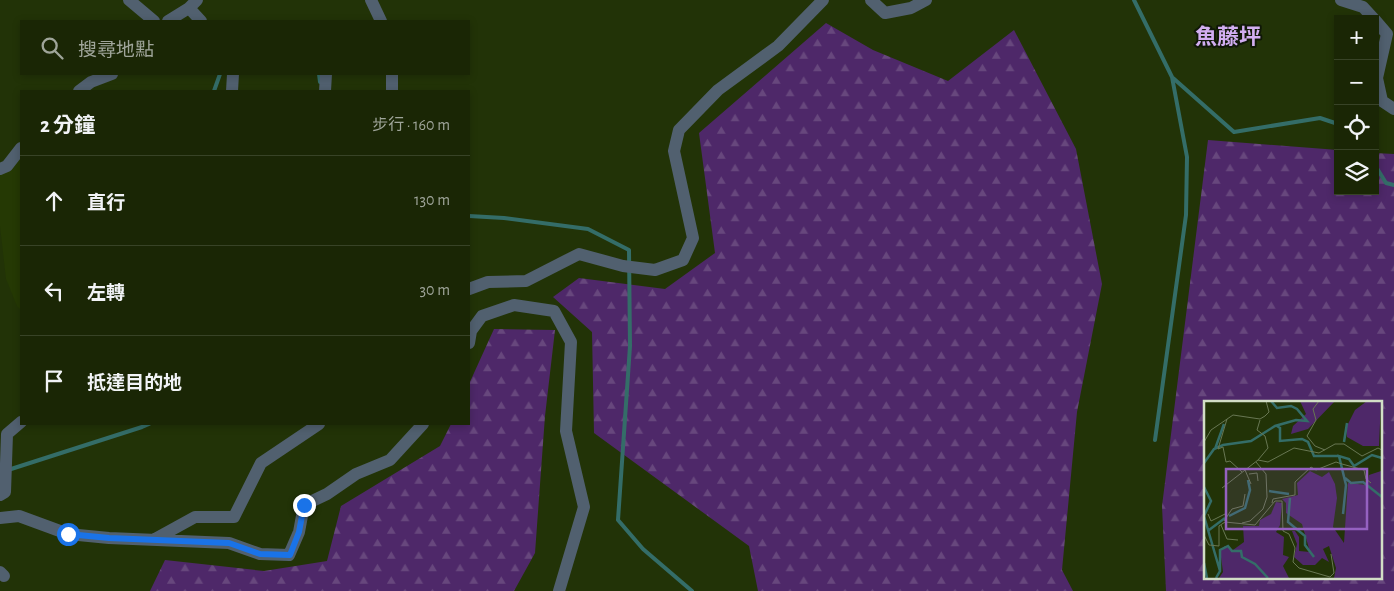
<!DOCTYPE html>
<html lang="zh-TW">
<head>
<meta charset="utf-8">
<style>
	body { margin:0; font-family:"Alegreya Sans","Noto Sans TC",sans-serif; background:#232e0f; color:#f1f3f6 }
	.controls { position:absolute; right:15px; top:15px; display:grid; overflow:hidden; border-radius:0px; box-shadow:0 2px 8px #0003 }
	.controls button { width:45px; height:45px; display:grid; place-items:center; padding:0; border:0; border-bottom:1px solid #384327; background:#1a2605; color:#f1f3f6; font:25px sans-serif }
	.stop { position:absolute; width:15px; height:15px; margin:-11px; border:4px solid #1a73e8; border-radius:50%; background:#fff }
	.stop.end { background:#1a73e8; border-color:#fff; box-shadow:0 1px 5px #0008 }
	.list { margin:0; padding:0; list-style:none }
	h2 { display:flex; justify-content:space-between; align-items:center; height:65px; margin:0; padding:0 20px; font-size:21px }
	h2 small { font-size:16px; font-weight:400; color:#9fa59a }
	.list li { display:grid; grid-template-columns:32px 1fr auto; gap:15px; align-items:center; box-sizing:border-box; height:90px; padding:0 20px; border-top:1px solid #384327 }
	.list b { display:block; font-size:19px; white-space:nowrap }
	.list em { font-size:16px; font-style:normal; color:#9fa59a }
	.icon { flex:none; width:28px; height:28px; fill:none; stroke:currentColor; stroke-width:2; stroke-linecap:round; stroke-linejoin:round }
	.map { position:relative; flex:none; width:1394px; height:591px; overflow:hidden }
	.search { position:absolute; background:#1a2605; box-shadow:0 2px 8px #0003; left:20px; top:20px; width:450px; height:55px; display:flex; align-items:center; gap:12px; box-sizing:border-box; padding:0 18px; border-radius:0px; color:#9fa59a; font-size:19px }
	.panel { position:absolute; background:#1a2605; box-shadow:0 2px 8px #0003; left:20px; top:90px; width:450px; height:335px; border-radius:0px }
	.map>svg:first-child { display:block }
	.built { fill:#253904 }
	.forest { fill:url(#forest-firs); fill-rule:evenodd }
	.lines { fill:none; stroke-linecap:round; stroke-linejoin:round }
	.stream { stroke:#346d68; stroke-width:4 }
	.minor { stroke:#51606f; stroke-width:12 }
	.route { stroke:#1a73e8; stroke-width:6 }
	.labels { text-anchor:middle; dominant-baseline:central; stroke-width:4; stroke-linejoin:round; paint-order:stroke }
	.quarter-label { font-size:22px; font-weight:bold; fill:#d2aef1; stroke:#101807 }
	.inset-river { fill:none; stroke:#346d68; stroke-width:2.5 }
	.inset-road { fill:none; stroke:#687753; stroke-width:1 }
	.view { fill:#9561c1; fill-opacity:0.15; stroke:#9561c1; stroke-width:2.5 }
	.inset-edge { fill:none; stroke:#d2dec6; stroke-width:2.5 }
</style>
</head>
<body>
<div class="map">
<svg width="1394" height="591" viewBox="0 0 1394 591">
	<defs>
		<pattern id="forest-firs" width="22" height="20" patternUnits="userSpaceOnUse" patternTransform="scale(1.25)"><rect width="22" height="20" fill="#4e2869"/><path d="M5 1l3.5 6h-7zM16 11l3.5 6h-7z" fill="#67477d"/></pattern>
	</defs>
	<rect width="100%" height="100%" fill="#223307"/>
	<path class="built" d="M 21,145 L 21,310 L 17,306 L 6,279 L 0,226 L 0,168 Z"/>
	<path class="forest" d="M 826,23 L 873,50 L 948,81 L 1014,30 L 1076,149 L 1102,284 L 1077,412 L 1062,570 L 1073,591 L 758,591 L 749,546 L 594,433 L 592,332 L 553,297 L 579,278 L 665,289 L 715,253 L 699,133 Z
		M 1208,140 L 1338,150 L 1338,191 L 1375,191 L 1375,153 L 1394,154 L 1394,591 L 1166,591 L 1162,506 ZM 1205,402 L 1380,402 L 1380,577 L 1205,577 Z
		M 494,329 L 555,330 L 545,416 L 535,553 L 514,591 L 150,591 L 165,560 L 264,571 L 327,561 L 341,506 L 440,446 L 451,424 L 469,424 L 469,384 Z"/>
	<g class="lines">
		<path class="stream" d="M 1134,0 L 1172,77 L 1187,157 L 1186,215 L 1155,440
			M 319,74 L 320,82
			M 1173,78 L 1234,132 L 1320,118 L 1338,124
			M 214,91 L 220,74
			M 1375,165 L 1386,183 L 1394,185
			M 469,216 L 504,218 L 588,229 L 629,250 L 630,346 L 618,520 L 643,549 L 692,591
			M 8,470 L 142,427 L 149,424"/>
		<path class="minor" d="M 129,0 L 154,21
			M 371,0 L 381,21
			M 871,0 L 885,13 L 911,8 L 926,0
			M 1341,0 L 1363,7 L 1374,19
			M 189,8 L 201,21
			M 1375,20 L 1387,34 L 1377,78 L 1382,101 L 1394,109
			M 168,21 L 189,8 L 197,0
			M 392,74 L 392,91
			M 79,91 L 91,82 L 112,74
			M 232,91 L 233,74
			M 325,91 L 326,74
			M 0,169 L 7,166 L 21,148
			M 469,289 L 488,282 L 526,281 L 579,254 L 623,266 L 655,270 L 683,260 L 693,238 L 674,151 L 679,130 L 718,90 L 778,46 L 823,0
			M 469,343 L 471,331 L 482,316 L 514,305 L 554,311 L 571,342 L 566,431 L 584,507 L 559,591
			M 0,495 L 5,492 L 7,434 L 21,422
			M 0,518 L 19,516 L 68,534 L 109,538 L 229,543 L 260,554 L 289,555 L 299,532 L 304,505 L 327,494 L 356,474 L 390,460 L 423,424
			M 155,539 L 195,517 L 234,517 L 261,463 L 319,424
			M 0,572 L 4,576"/>
	</g>
	<g class="lines">
		<path class="route" d="M 68,534 L 109,538 L 229,543 L 260,554 L 290,555 L 299,532 L 304,505"/>
	</g>
	<g class="labels">
		<g class="quarter-label">
			<text x="1228" y="37">魚藤坪</text>
		</g>
	</g>
	<g transform="translate(1204 401)">
		<rect width="178" height="178" fill="#223307"/>
		<path d="M 96,0 L 131,0 L 104,28 L 87,33 L 89,25 L 102,13 ZM 163,0 L 177,0 L 175,45 L 159,45 L 143,36 L 142,27 L 151,9 ZM 106,70 L 118,76 L 125,71 L 131,83 L 133,97 L 129,126 L 140,142 L 144,82 L 163,84 L 165,74 L 177,70 L 177,177 L 130,177 L 132,167 L 125,145 L 119,148 L 125,161 L 118,157 L 111,164 L 99,164 L 90,156 L 93,143 L 88,130 L 91,130 L 95,136 L 95,150 L 106,151 L 98,123 L 82,112 L 82,102 L 78,98 L 94,94 L 93,82 ZM 72,101 L 78,102 L 76,124 L 72,131 L 80,136 L 79,154 L 85,156 L 79,165 L 85,177 L 15,177 L 19,171 L 16,149 L 21,145 L 29,149 L 40,141 L 39,125 L 55,125 L 56,119 L 67,113 Z" fill="#4e2869"/>
		<path class="inset-river" d="M 73,25 L 76,27 L 76,40 L 98,38 L 104,41 L 110,55 L 135,55M 140,41 L 143,22M 11,48 L 20,23M 0,62 L 10,48 L 19,44 L 47,40 L 71,25 L 92,19 L 103,20 L 93,8 L 87,5 L 73,7 L 67,0M 141,77 L 147,82 L 159,81 L 178,96M 0,86 L 7,100 L 0,115 L 16,170 L 12,177M 65,90 L 85,93M 86,97 L 84,121 L 101,135 L 101,144 L 110,156M 139,113 L 142,84 L 135,55 L 145,58 L 150,65 L 168,54 L 178,57M 25,115 L 41,107 L 46,89 L 44,79M 5,129 L 21,117M 0,162 L 3,177M 16,170 L 16,149 L 24,145 L 28,150 L 37,150 L 38,156 L 51,163 L 64,177"/>
		<path class="inset-road" d="M 115,0 L 109,8 L 112,19 L 103,35 L 111,45 L 121,49M 23,18 L 14,48 L 19,46 L 22,61 L 26,60 L 38,71M 0,41 L 7,29 L 29,14 L 56,18 L 61,15 L 65,11 L 62,0M 54,59 L 64,47 L 61,35 L 53,29 L 56,19M 41,69 L 47,83M 45,73 L 53,72 L 54,80M 18,87 L 54,59 L 64,61 L 90,47 L 115,52 L 131,43 L 140,43 L 158,55 L 174,47 L 178,49M 68,102 L 69,98 L 91,94 L 91,81 L 107,66 L 112,69 L 132,61 L 138,63 L 160,69 L 162,78 L 167,82M 4,113 L 7,120 L 23,112M 20,120 L 28,108 L 39,105 L 41,93M 38,122 L 46,120 L 59,108 L 63,96 L 62,73 L 52,61M 17,124 L 23,138 L 34,139M 0,134 L 5,144 L 15,145 L 15,125 L 21,121 L 51,124 L 71,100 L 78,100 L 79,130 L 85,133 L 91,147 L 89,161 L 95,167 L 126,176 L 130,172 L 127,153"/>
		<path class="view" d="M 22,68 L 163,68 L 163,128 L 22,128 Z"/>
		<rect width="178" height="178" class="inset-edge"/>
	</g>
</svg>
<div class="controls">
<button>+</button>
<button>−</button>
<button><svg class="icon" aria-label="locate" viewBox="0 0 24 24"><circle cx="12" cy="12" r="6"/><path d="M12 2v4M12 18v4M2 12h4M18 12h4"/></svg></button>
<button><svg class="icon" aria-label="layers" viewBox="0 0 24 24"><path d="M12 4l9 5-9 5-9-5zM3 14l9 5 9-5"/></svg></button>
</div>
<div class="stop" style="left:68px;top:534px"></div>
<div class="stop end" style="left:304px;top:505px"></div>
<div class="search"><svg class="icon" aria-label="search" viewBox="0 0 24 24"><circle cx="10" cy="10" r="6"/><path d="M15 15l6 6"/></svg>搜尋地點</div>
<section class="panel">
<h2>2 分鐘<small>步行 · 160 m</small></h2>
<ul class="list">
<li><svg class="icon" aria-label="ahead" viewBox="0 0 24 24"><path d="M12 20V5M6 11l6-6 6 6"/></svg><div><b>直行</b></div><em>130 m</em></li>
<li><svg class="icon" aria-label="left" viewBox="0 0 24 24"><path d="M17 20v-9H6M10 6l-5 5 5 5"/></svg><div><b>左轉</b></div><em>30 m</em></li>
<li><svg class="icon" aria-label="arrive" viewBox="0 0 24 24"><path d="M6 21V4h12l-3 4 3 4H6"/></svg><div><b>抵達目的地</b></div></li>
</ul>
</section>
</div>
</body>
</html>
